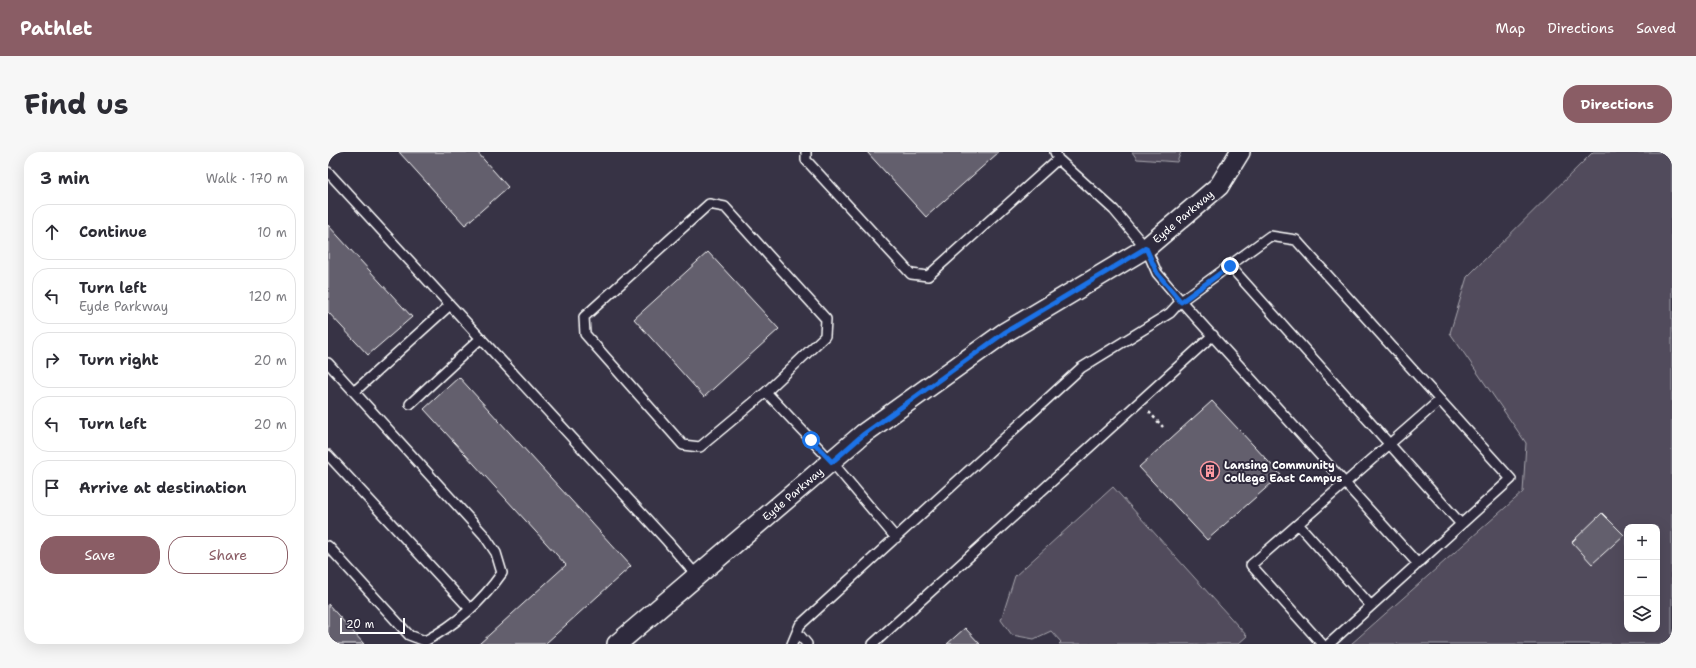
<!DOCTYPE html>
<html lang="en">
<head>
<meta charset="utf-8">
<style>
	body { margin:0; font-family:"Shantell Sans",sans-serif; background:#f7f7f7; color:#2b2b33 }
	.controls { position:absolute; right:12px; bottom:12px; display:grid; overflow:hidden; border-radius:8px; box-shadow:0 4px 16px #0002 }
	.controls button { width:36px; height:36px; display:grid; place-items:center; padding:0; border:0; border-bottom:1px solid #e1e1e2; background:#fff; color:#2b2b33; font:20px sans-serif }
	.scale { position:absolute; left:12px; bottom:10px; width:65px; box-sizing:border-box; padding-left:4px; border:2px solid #fff; border-top:0; font-size:11px; line-height:14px; white-space:nowrap; color:#fff; -webkit-text-stroke:3px #2f2a3d; paint-order:stroke }
	.stop { position:absolute; width:12px; height:12px; margin:-9px; border:3px solid #1a73e8; border-radius:50%; background:#fff }
	.stop.end { background:#1a73e8; border-color:#fff; box-shadow:0 1px 4px #0008 }
	.list { margin:0; padding:0; list-style:none }
	h2 { display:flex; justify-content:space-between; align-items:center; height:52px; margin:0; padding:0 16px; font-size:17px }
	h2 small { font-size:13px; font-weight:400; color:#7c7c81 }
	.list li { display:grid; grid-template-columns:26px 1fr auto; gap:12px; align-items:center; box-sizing:border-box; height:56px; margin:0 8px 8px; padding:0 8px; border:1px solid #e1e1e2; border-radius:16px }
	.list b { display:block; font-size:15px; white-space:nowrap }
	.list p { margin:0; font-size:13px; white-space:nowrap; color:#7c7c81 }
	.list em { font-size:13px; font-style:normal; color:#7c7c81 }
	.actions { display:flex; gap:8px; padding:12px 16px }
	.actions a { flex:1; padding:9px 0; border:1px solid #8a5d65; border-radius:16px; text-align:center; font-size:14px; color:#8a5d65 }
	.actions .main { background:#8a5d65; color:#fff }
	.icon { flex:none; width:22px; height:22px; fill:none; stroke:currentColor; stroke-width:2; stroke-linecap:round; stroke-linejoin:round }
	.map { position:relative; flex:none; width:1344px; height:492px; overflow:hidden; border-radius:16px }
	header { display:flex; align-items:center; gap:24px; box-sizing:border-box; height:56px; padding:0 20px; background:#8a5d65; color:#fff }
	header strong { font-size:19px }
	nav { display:flex; gap:22px; margin-inline-start:auto; font-size:14px }
	.intro { display:flex; align-items:center; justify-content:space-between; box-sizing:border-box; height:96px; padding:0 24px }
	h1 { margin:0; font-size:28px }
	.button { padding:10px 18px; border-radius:16px; background:#8a5d65; color:#fff; font-size:14px; font-weight:700 }
	main { display:flex; gap:24px; padding:0 24px }
	aside { flex:1; background:#fff; border-radius:16px; box-shadow:0 4px 16px #0002 }
	.map>svg:first-child { display:block }
	.green { fill:#514c5c; stroke:#a8a6ae; fill-rule:evenodd }
	.building { fill:#635f6d; stroke:#fff }
	.lines { fill:none; stroke-linecap:round; stroke-linejoin:round }
	.lane-casing { stroke:#fff; stroke-width:12 }
	.street-casing { stroke:#fff; stroke-width:22 }
	.path { stroke:#fff; stroke-width:2.5; stroke-dasharray:3 3; stroke-linecap:butt }
	.lane { stroke:#2f2a3d; stroke-width:9 }
	.street { stroke:#2f2a3d; stroke-width:19 }
	.route { stroke:#1a73e8; stroke-width:5 }
	.labels { text-anchor:middle; dominant-baseline:central; stroke-width:4; stroke-linejoin:round; paint-order:stroke }
	.street-label { font-size:11px; fill:#fff; stroke:#2f2a3d }
	.poi-label { font-size:11px; font-weight:bold; fill:#fff; stroke:#2f2a3d; text-anchor:start }
</style>
</head>
<body>
<header>
<strong>Pathlet</strong>
<nav><a>Map</a><a>Directions</a><a>Saved</a></nav>
</header>
<div class="intro"><h1>Find us</h1><a class="button">Directions</a></div>
<main>
<aside>
<h2>3 min<small>Walk · 170 m</small></h2>
<ul class="list">
<li><svg class="icon" aria-label="ahead" viewBox="0 0 24 24"><path d="M12 20V5M6 11l6-6 6 6"/></svg><div><b>Continue</b></div><em>10 m</em></li>
<li><svg class="icon" aria-label="left" viewBox="0 0 24 24"><path d="M17 20v-9H6M10 6l-5 5 5 5"/></svg><div><b>Turn left</b><p>Eyde Parkway</p></div><em>120 m</em></li>
<li><svg class="icon" aria-label="right" viewBox="0 0 24 24"><path d="M7 20v-9h11M14 6l5 5-5 5"/></svg><div><b>Turn right</b></div><em>20 m</em></li>
<li><svg class="icon" aria-label="left" viewBox="0 0 24 24"><path d="M17 20v-9H6M10 6l-5 5 5 5"/></svg><div><b>Turn left</b></div><em>20 m</em></li>
<li><svg class="icon" aria-label="arrive" viewBox="0 0 24 24"><path d="M6 21V4h12l-3 4 3 4H6"/></svg><div><b>Arrive at destination</b></div></li>
</ul>
<div class="actions"><a class="main">Save</a><a>Share</a></div>
</aside>
<div class="map">
<svg width="1344" height="492" viewBox="0 0 1344 492">
	<rect width="100%" height="100%" fill="#373345"/>
	<filter id="ink" filterUnits="userSpaceOnUse"><feTurbulence type="fractalNoise" baseFrequency=".025" numOctaves="2"/><feDisplacementMap in="SourceGraphic" scale="8" xChannelSelector="R" yChannelSelector="G"/><feConvolveMatrix kernelMatrix="1 2 1 2 8 2 1 2 1" color-interpolation-filters="sRGB"/></filter>
	<g filter="url(#ink)">
		<path class="green" d="M 804,0 L 853,0 L 849,10 L 809,7 Z
			M 1265,0 L 1344,0 L 1344,492 L 1023,492 L 1195,340 L 1198,291 L 1122,181 L 1139,125 ZM 1299,375 L 1329,375 L 1329,477 L 1299,477 Z
			M 785,335 L 919,484 L 910,492 L 731,492 L 733,490 L 723,479 L 706,487 L 684,483 L 673,468 L 687,424 Z"/>
		<path class="building" d="M 71,0 L 149,0 L 180,35 L 137,73 Z
			M 539,0 L 671,0 L 598,65 Z
			M 0,73 L 84,165 L 40,203 L 0,160 Z
			M 380,100 L 451,177 L 376,245 L 306,167 Z
			M 131,225 L 303,414 L 217,492 L 151,492 L 238,413 L 96,257 Z
			M 884,249 L 953,323 L 879,388 L 811,315 Z
			M 1274,361 L 1296,383 L 1264,412 L 1244,390 Z
			M 0,452 L 36,492 L 0,492 Z
			M 637,476 L 652,492 L 619,492 Z"/>
		<g class="lines">
			<g class="lane-casing">
				<path id="lane" d="M 478,0 L 478,8 L 583,122 L 600,124 L 730,7
					M 727,0 L 730,7 L 786,58 L 818,96 L 829,121 L 853,149 L 942,84 L 968,88 L 1183,327 L 1001,492
					M 0,20 L 339,389 L 369,424
					M 902,114 L 1133,372
					M 0,211 L 156,383 L 168,401 L 174,421 C 153,451 129,472 97,489 L 81,483 L 0,394
					M 27,239 L 122,153
					M 438,240 L 372,295 L 355,293 L 257,182 L 256,165 L 381,52 L 397,55 L 498,167 L 497,184 L 438,240 L 504,310 L 568,386
					M 82,252 L 153,186
					M 0,303 L 142,457
					M 970,372 L 1043,454
					M 469,480 L 479,492
					M 464,492 L 472,473 L 753,216 L 842,161 L 853,149 L 1090,412
					M 545,492 L 885,183
					M 994,492 L 923,413 L 1112,248"/>
			</g>
			<g class="street-casing">
				<g id="street">
					<path id="s1" d="M 289,492 L 535,282 L 676,181 L 818,96 L 891,34 L 912,0"/>
				</g>
			</g>
			<path class="path" d="M 821,260 L 835,275"/>
			<use href="#lane" class="lane"/>
			<use href="#street" class="street"/>
		</g>
	</g>
	<g class="lines" filter="url(#ink)">
		<path class="route" d="M 483,288 L 504,310 L 536,282 L 676,181 L 818,96 L 829,121 L 853,150 L 902,114"/>
	</g>
	<defs>
		<g id="building-ring" transform="scale(1)"><circle r="9.5" fill="#2f2a3d" stroke="#ff9aa2" stroke-width="1.5"/><path d="M-4-6H4V6H1V3H-1V6H-4ZM-2.5-4.3h1.7v1.8h-1.7ZM.8-4.3h1.7v1.8H.8ZM-2.5-1h1.7V.8h-1.7ZM.8-1h1.7V.8H.8Z" fill="#ff9aa2"/></g>
	</defs>
	<g fill-rule="evenodd">
		<use href="#building-ring" x="882" y="319"/>
	</g>
	<g class="labels">
		<g class="street-label">
			<text stroke="none"><textPath href="#s1" startOffset="711">Eyde Parkway</textPath></text>
			<text stroke="none"><textPath href="#s1" startOffset="231">Eyde Parkway</textPath></text>
		</g>
		<g class="poi-label">
			<text x="896" y="313">Lansing Community<tspan x="896" dy="13">College East Campus</tspan></text>
		</g>
	</g>
</svg>
<div class="controls">
<button>+</button>
<button>−</button>
<button><svg class="icon" aria-label="layers" viewBox="0 0 24 24"><path d="M12 4l9 5-9 5-9-5zM3 14l9 5 9-5"/></svg></button>
</div>
<div class="scale">20 m</div>
<div class="stop" style="left:483px;top:288px"></div>
<div class="stop end" style="left:902px;top:114px"></div>
</div>
</main>
</body>
</html>
